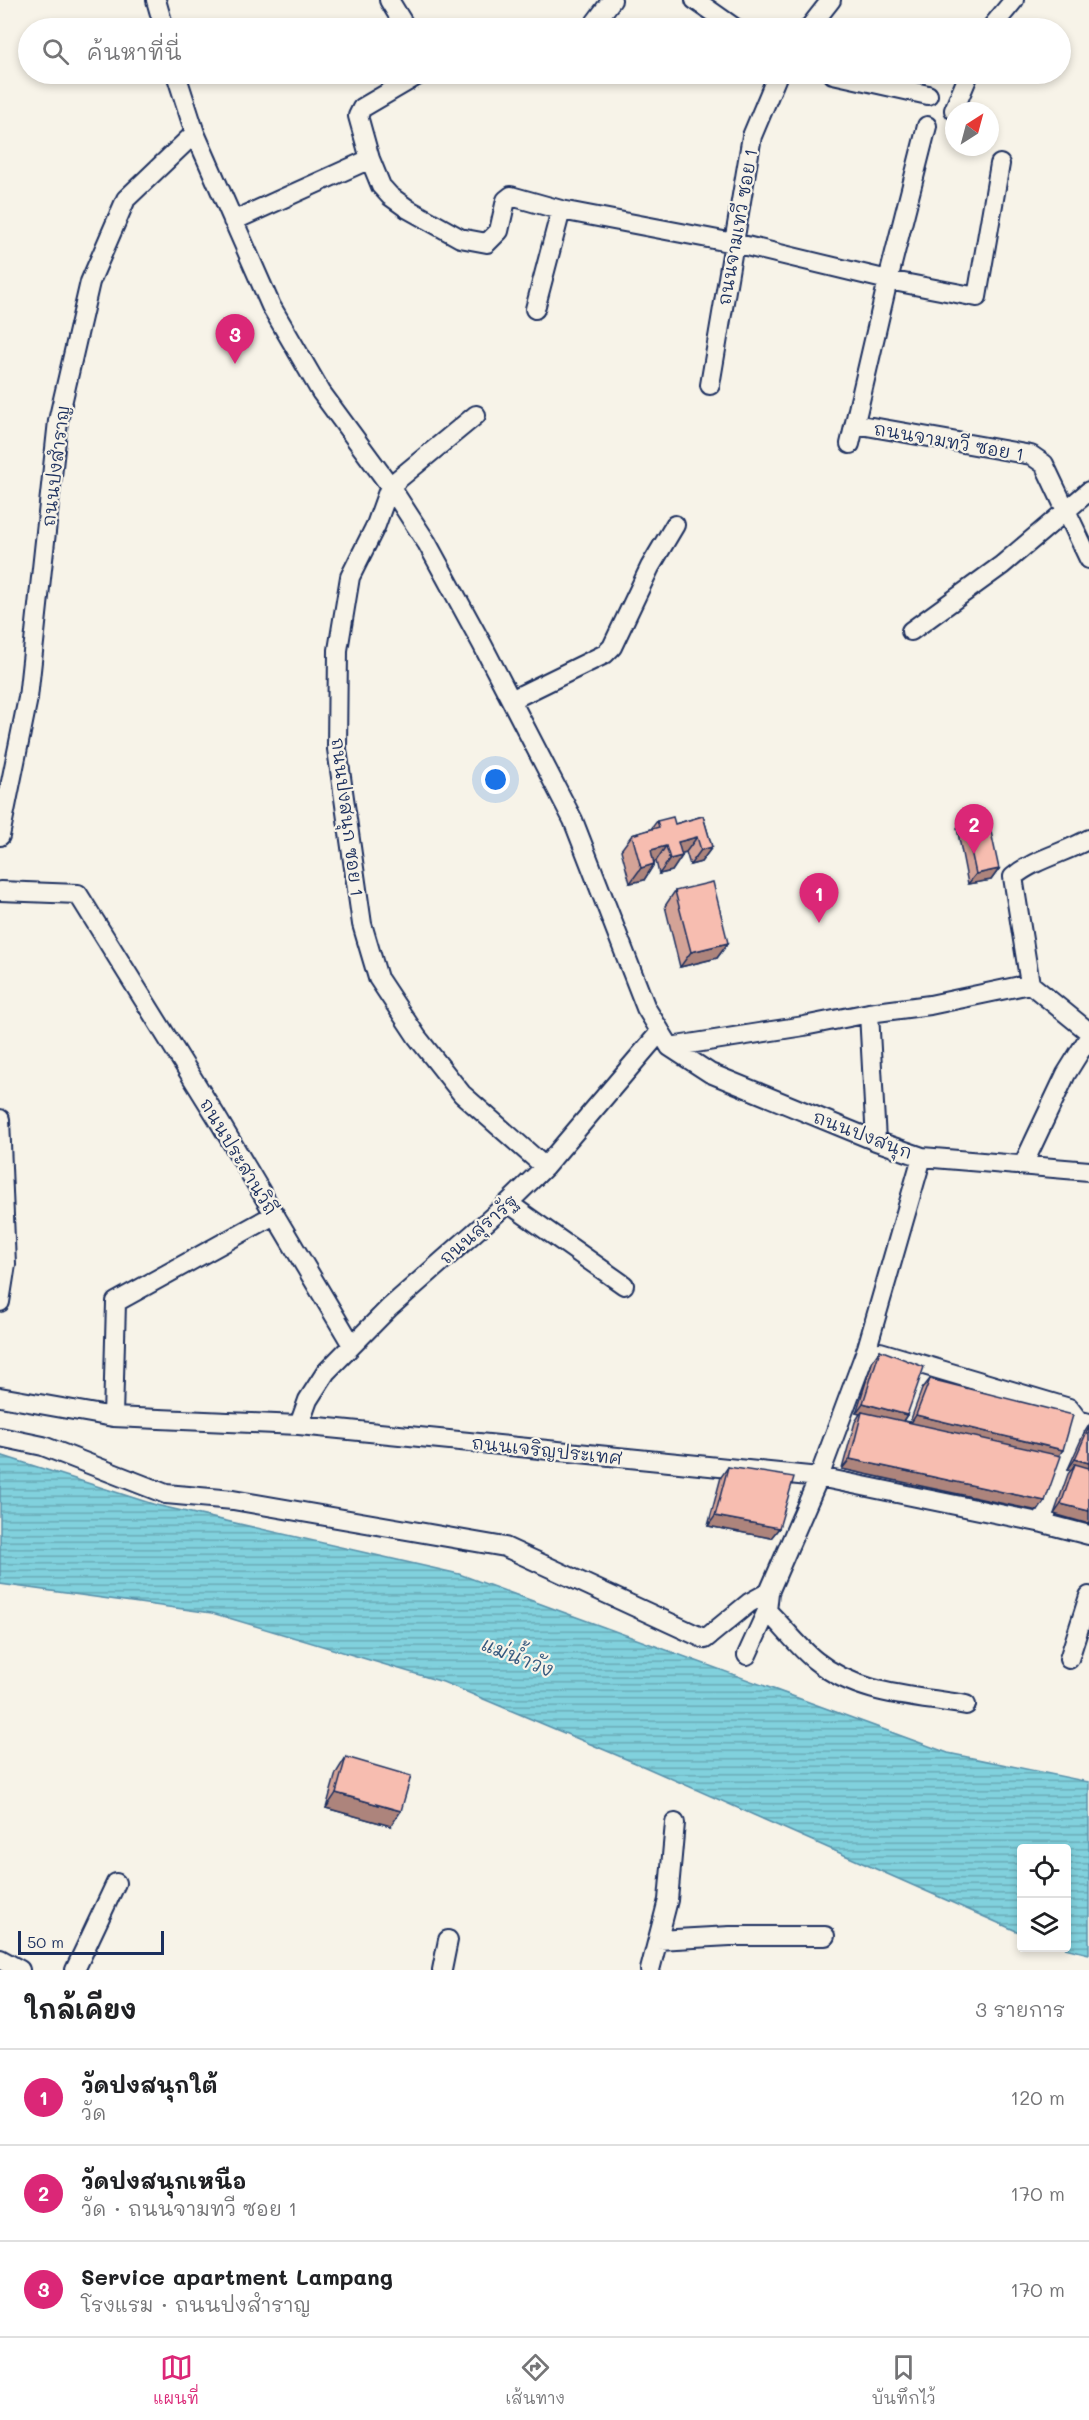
<!DOCTYPE html>
<html lang="th">
<head>
<meta charset="utf-8">
<style>
	body { margin:0; font-family:Mali,"Playpen Sans Thai",sans-serif; background:#f6f6f6; color:#202124 }
	.controls { position:absolute; right:18px; bottom:18px; display:grid; overflow:hidden; border-radius:6px; box-shadow:0 3px 9px #0003 }
	.controls button { width:54px; height:54px; display:grid; place-items:center; padding:0; border:0; border-bottom:2px solid #e0e0e0; background:#fff; color:#202124; font:30px sans-serif }
	.compass { position:absolute; left:945px; top:102px; width:54px; height:54px; border-radius:50%; background:#fff; box-shadow:0 3px 9px #0003; rotate:36deg }
	.scale { position:absolute; left:18px; bottom:15px; width:146px; box-sizing:border-box; padding-left:6px; border:3px solid #1b2f5e; border-top:0; font-size:16px; line-height:21px; white-space:nowrap; color:#1b2f5e; -webkit-text-stroke:4px #f7f3e8; paint-order:stroke }
	.you { position:absolute; left:496px; top:780px; width:21px; height:21px; margin:-15px; border:4px solid #fff; border-radius:50%; background:#1a73e8; box-shadow:0 0 0 9px #1a73e833 }
	.badge { display:grid; place-items:center; width:39px; height:39px; border-radius:50%; background:#db2777; color:#fff; font-size:20px; font-weight:700 }
	.pin { position:absolute; translate:-50% -50px; filter:drop-shadow(0 2px 3px #0008) }
	.pin::after { content:''; position:absolute; top:32px; width:21px; height:18px; background:inherit; clip-path:polygon(0 0,100% 0,50% 100%) }
	.list { margin:0; padding:0; list-style:none }
	h2 { display:flex; justify-content:space-between; align-items:center; height:78px; margin:0; padding:0 24px; font-size:26px }
	h2 small { font-size:20px; font-weight:400; color:#757577 }
	.list li { display:grid; grid-template-columns:39px 1fr auto; gap:18px; align-items:center; box-sizing:border-box; height:96px; padding:0 24px; border-top:2px solid #e0e0e0 }
	.list b { display:block; font-size:22px; white-space:nowrap }
	.list p { margin:0; font-size:20px; white-space:nowrap; color:#757577 }
	.list em { font-size:20px; font-style:normal; color:#757577 }
	.icon { flex:none; width:33px; height:33px; fill:none; stroke:currentColor; stroke-width:2; stroke-linecap:round; stroke-linejoin:round }
	.map { position:relative; flex:none; width:1089px; height:1970px; overflow:hidden }
	.search { position:absolute; background:#fff; box-shadow:0 3px 9px #0003; left:18px; right:18px; top:18px; height:66px; display:flex; align-items:center; gap:15px; box-sizing:border-box; padding:0 21px; border-radius:33px; color:#757577; font-size:22px }
	.sheet { height:366px; background:#fff }
	nav { display:flex; justify-content:space-around; align-items:center; box-sizing:border-box; height:84px; border-top:2px solid #e0e0e0; background:#fff; font-size:16px; color:#757577 }
	nav a { display:grid; justify-items:center; gap:3px }
	nav .on { color:#db2777 }
	.map>svg:first-child { display:block }
	.water { fill:url(#water-rules); stroke:#5890aa; stroke-width:1.5 }
	.lines { fill:none; stroke-linecap:round; stroke-linejoin:round }
	.minor-casing { stroke:#1b2f5e; stroke-width:22 }
	.minor { stroke:#f7f3e8; stroke-width:18 }
	.wall { fill:#d4a397; stroke:#1b2f5e; stroke-width:1.5 }
	.shaded-wall { fill:#ad847b; stroke:#1b2f5e; stroke-width:1.5 }
	.building { fill:#f7bdb0; stroke:#1b2f5e; stroke-width:1.5 }
	.labels { text-anchor:middle; dominant-baseline:central; stroke-width:4.5; stroke-linejoin:round; paint-order:stroke }
	.street-label { font-size:18px; fill:#1b2f5e; stroke:#f7f3e8 }
	.water-label { font-size:20px; font-style:italic; fill:#34587e; stroke:#f7f3e8 }
</style>
</head>
<body>
<div class="map">
<svg width="1089" height="1970" viewBox="0 0 1089 1970">
	<defs>
		<pattern id="water-rules" width="6" height="5" patternUnits="userSpaceOnUse" patternTransform="scale(1.5)"><rect width="6" height="5" fill="#81d1dd"/><path d="M0 2.5h6" fill="none" stroke="#69aab6"/></pattern>
	</defs>
	<rect width="100%" height="100%" fill="#f7f3e8"/>
	<filter id="ink" filterUnits="userSpaceOnUse"><feTurbulence type="fractalNoise" baseFrequency=".0167" numOctaves="2"/><feDisplacementMap in="SourceGraphic" scale="12" xChannelSelector="R" yChannelSelector="G"/><feConvolveMatrix kernelMatrix="1 2 1 2 8 2 1 2 1" color-interpolation-filters="sRGB"/></filter>
	<g filter="url(#ink)">
		<path class="water" d="M 0,1455 L 156,1505 L 459,1574 L 948,1753 L 1089,1782 L 1089,1954 L 1065,1948 L 1066,1948 L 1066,1848 L 1022,1848 L 1021,1933 L 645,1767 L 443,1682 L 212,1613 L 0,1584 Z"/>
		<g class="lines">
			<g class="minor-casing">
				<path id="minor" d="M 156,0 L 164,28
					M 389,0 L 406,28
					M 695,0 L 735,28
					M 591,28 L 612,0
					M 809,28 L 831,0
					M 991,28 L 1014,0
					M 176,74 L 195,133 L 271,306 L 321,392 L 390,486 L 427,543 L 482,644 L 573,820 L 646,1008 L 670,1047 L 710,1073 L 876,1141 L 922,1157 L 1089,1171
					M 420,74 L 362,108 L 358,116 L 370,159 L 381,186 L 390,196 L 408,209 L 460,238 L 487,243 L 499,231 L 506,200 L 511,196 L 561,210
					M 833,74 L 928,95
					M 954,110 L 969,74
					M 233,221 L 370,159
					M 535,309 L 561,210 L 734,243 L 888,280 L 977,297 L 1000,164
					M 710,385 L 752,136 L 778,74
					M 476,415 L 390,486 L 376,525 L 350,577 L 338,650 L 337,749 L 362,924 L 378,978 L 417,1037 L 462,1094 L 545,1167
					M 855,424 L 1031,455 L 1044,464 L 1089,559
					M 850,444 L 888,280 L 927,126
					M 911,631 L 1002,565 L 1089,491
					M 511,700 L 605,654 L 612,647 L 650,567 L 675,525
					M 0,836 L 28,698 L 58,421 L 90,282 L 126,199 L 195,133
					M 0,891 L 78,894 L 216,1116 L 352,1345
					M 1030,984 L 1013,877 C 1034,859 1065,853 1089,839
					M 1030,984 L 1089,1032
					M 869,1013 L 876,1141
					M 670,1047 L 804,1026 L 869,1013 L 930,1005 L 1030,984
					M 0,1119 L 6,1264 L 0,1302
					M 1023,1165 L 1066,1074 L 1089,1037
					M 508,1203 L 624,1285
					M 880,1352 L 1069,1408 L 1078,1420 L 1089,1423
					M 0,1397 L 113,1417 L 299,1425 L 819,1477 L 1043,1523 L 1089,1535
					M 113,1417 L 116,1302 L 274,1215
					M 299,1425 L 308,1400 L 326,1372 L 389,1308 L 508,1203 L 545,1167 L 660,1032
					M 0,1437 L 43,1446 L 166,1494 L 233,1500 L 505,1547 L 705,1639 L 749,1603 L 769,1592
					M 1043,1523 L 1078,1420
					M 767,1611 C 784,1627 798,1647 816,1661 C 858,1695 915,1696 966,1705
					M 747,1655 L 767,1611 L 769,1592 L 819,1477 L 867,1348 L 922,1157
					M 1069,1659 L 1089,1596
					M 658,1940 L 730,1936 L 825,1936
					M 0,1959 L 20,1970
					M 75,1970 L 116,1883
					M 442,1970 L 448,1940
					M 650,1970 L 668,1900 L 675,1823"/>
			</g>
			<use href="#minor" class="minor"/>
		</g>
		<path class="wall" d="M 703,816 L 712,847 L 701,862 L 690,865 L 686,852 L 682,853 L 682,856 L 672,871 L 659,874 L 656,861 L 654,862 L 654,864 L 644,880 L 630,883 L 621,850 L 632,835 L 651,829 L 657,821 L 675,824 Z
			M 964,818 L 999,869 L 991,880 L 968,884 L 957,828 Z
			M 675,891 L 728,943 L 717,958 L 680,967 L 665,906 Z
			M 880,1350 L 907,1415 L 903,1421 L 910,1422 L 922,1389 L 930,1379 L 1059,1455 L 1038,1511 L 842,1469 L 855,1422 L 860,1414 L 856,1413 L 873,1360 Z
			M 1089,1425 L 1089,1524 L 1054,1514 L 1068,1474 L 1071,1470 L 1068,1469 L 1084,1433 Z
			M 728,1467 L 779,1528 L 771,1538 L 708,1526 L 721,1477 Z
			M 346,1757 L 391,1826 L 326,1808 L 336,1773 Z"/>
		<path class="shaded-wall" d="M 697,837 L 686,852 L 669,857 L 678,842 Z
			M 666,846 L 656,861 L 640,865 L 651,850 Z
			M 712,847 L 701,862 L 690,865 L 701,850 Z
			M 682,856 L 672,871 L 659,874 L 670,859 Z
			M 654,864 L 644,880 L 630,883 L 641,868 Z
			M 999,869 L 991,880 L 968,884 L 976,874 Z
			M 728,943 L 717,958 L 680,967 L 691,952 Z
			M 863,1403 L 907,1415 L 900,1425 L 862,1412 L 860,1414 L 856,1413 Z
			M 916,1415 L 1063,1450 L 1056,1460 L 909,1426 Z
			M 850,1459 L 1045,1501 L 1038,1511 L 842,1469 Z
			M 1075,1459 L 1089,1463 L 1089,1475 L 1075,1464 L 1071,1470 L 1068,1469 Z
			M 1061,1504 L 1089,1511 L 1089,1524 L 1054,1514 Z
			M 715,1516 L 779,1528 L 771,1538 L 708,1526 Z
			M 336,1793 L 401,1811 L 391,1826 L 326,1808 Z"/>
		<path class="building" d="M 987,813 L 999,869 L 976,874 L 964,818 Z
			M 703,816 L 712,847 L 701,850 L 697,837 L 678,842 L 682,856 L 670,859 L 666,846 L 651,850 L 654,864 L 641,868 L 632,835 L 659,827 L 657,821 L 673,817 L 675,824 Z
			M 713,882 L 728,943 L 691,952 L 675,891 Z
			M 880,1350 L 924,1367 L 907,1415 L 863,1403 Z
			M 930,1379 L 1073,1415 L 1063,1450 L 916,1415 Z
			M 862,1412 L 1061,1456 L 1045,1501 L 850,1459 Z
			M 1089,1427 L 1089,1463 L 1075,1459 Z
			M 1075,1464 L 1089,1468 L 1089,1511 L 1061,1504 Z
			M 728,1467 L 794,1477 L 779,1528 L 715,1516 Z
			M 346,1757 L 411,1776 L 401,1811 L 336,1793 Z"/>
	</g>
	<g class="labels">
		<g class="street-label">
			<text transform="translate(737 227) rotate(-80)">ถนนจามเทวี ซอย 1</text>
			<text transform="translate(949 441) rotate(10)">ถนนจามทวี ซอย 1</text>
			<text transform="translate(55 466) rotate(-83)">ถนนปงสำราญ</text>
			<text transform="translate(348 817) rotate(83)">ถนนปงสนุก ซอย 1</text>
			<text transform="translate(863 1134) rotate(21)">ถนนปงสนุก</text>
			<text transform="translate(239 1156) rotate(59)">ถนนประสานวิถี</text>
			<text transform="translate(478 1229) rotate(-41)">ถนนสุรารัฐ</text>
			<text transform="translate(547 1450) rotate(6)">ถนนเจริญประเทศ</text>
		</g>
		<g class="water-label">
			<text transform="translate(518 1656) rotate(22)">แม่น้ำวัง</text>
		</g>
	</g>
</svg>
<div class="controls">
<button><svg class="icon" aria-label="locate" viewBox="0 0 24 24"><circle cx="12" cy="12" r="6"/><path d="M12 2v4M12 18v4M2 12h4M18 12h4"/></svg></button>
<button><svg class="icon" aria-label="layers" viewBox="0 0 24 24"><path d="M12 4l9 5-9 5-9-5zM3 14l9 5 9-5"/></svg></button>
</div>
<svg class="compass" viewBox="-18 -18 36 36"><path d="M0-13l5 13h-10z" fill="#e53935"/><path d="M0 13l5-13h-10z" fill="#757577"/></svg>
<div class="scale">50 m</div>
<div class="you"></div>
<div class="pin badge" style="left:819px;top:923px">1</div>
<div class="pin badge" style="left:974px;top:854px">2</div>
<div class="pin badge" style="left:235px;top:364px">3</div>
<div class="search"><svg class="icon" aria-label="search" viewBox="0 0 24 24"><circle cx="10" cy="10" r="6"/><path d="M15 15l6 6"/></svg>ค้นหาที่นี่</div>
</div>
<section class="sheet">
<h2>ใกล้เคียง<small>3 รายการ</small></h2>
<ul class="list">
<li><span class="badge">1</span><div><b>วัดปงสนุกใต้</b><p>วัด</p></div><em>120 m</em></li>
<li><span class="badge">2</span><div><b>วัดปงสนุกเหนือ</b><p>วัด · ถนนจามทวี ซอย 1</p></div><em>170 m</em></li>
<li><span class="badge">3</span><div><b>Service apartment Lampang</b><p>โรงแรม · ถนนปงสำราญ</p></div><em>170 m</em></li>
</ul>
</section>
<nav>
<a class="on"><svg class="icon" aria-label="map" viewBox="0 0 24 24"><path d="M3 6l6-2 6 2 6-2v14l-6 2-6-2-6 2zM9 4v14M15 6v14"/></svg>แผนที่</a>
<a><svg class="icon" aria-label="directions" viewBox="0 0 24 24"><path d="M12 3l9 9-9 9-9-9zM9 14v-3h6M13 9l2 2-2 2"/></svg>เส้นทาง</a>
<a><svg class="icon" aria-label="saved" viewBox="0 0 24 24"><path d="M7 4h10v16l-5-4-5 4z"/></svg>บันทึกไว้</a>
</nav>
</body>
</html>
